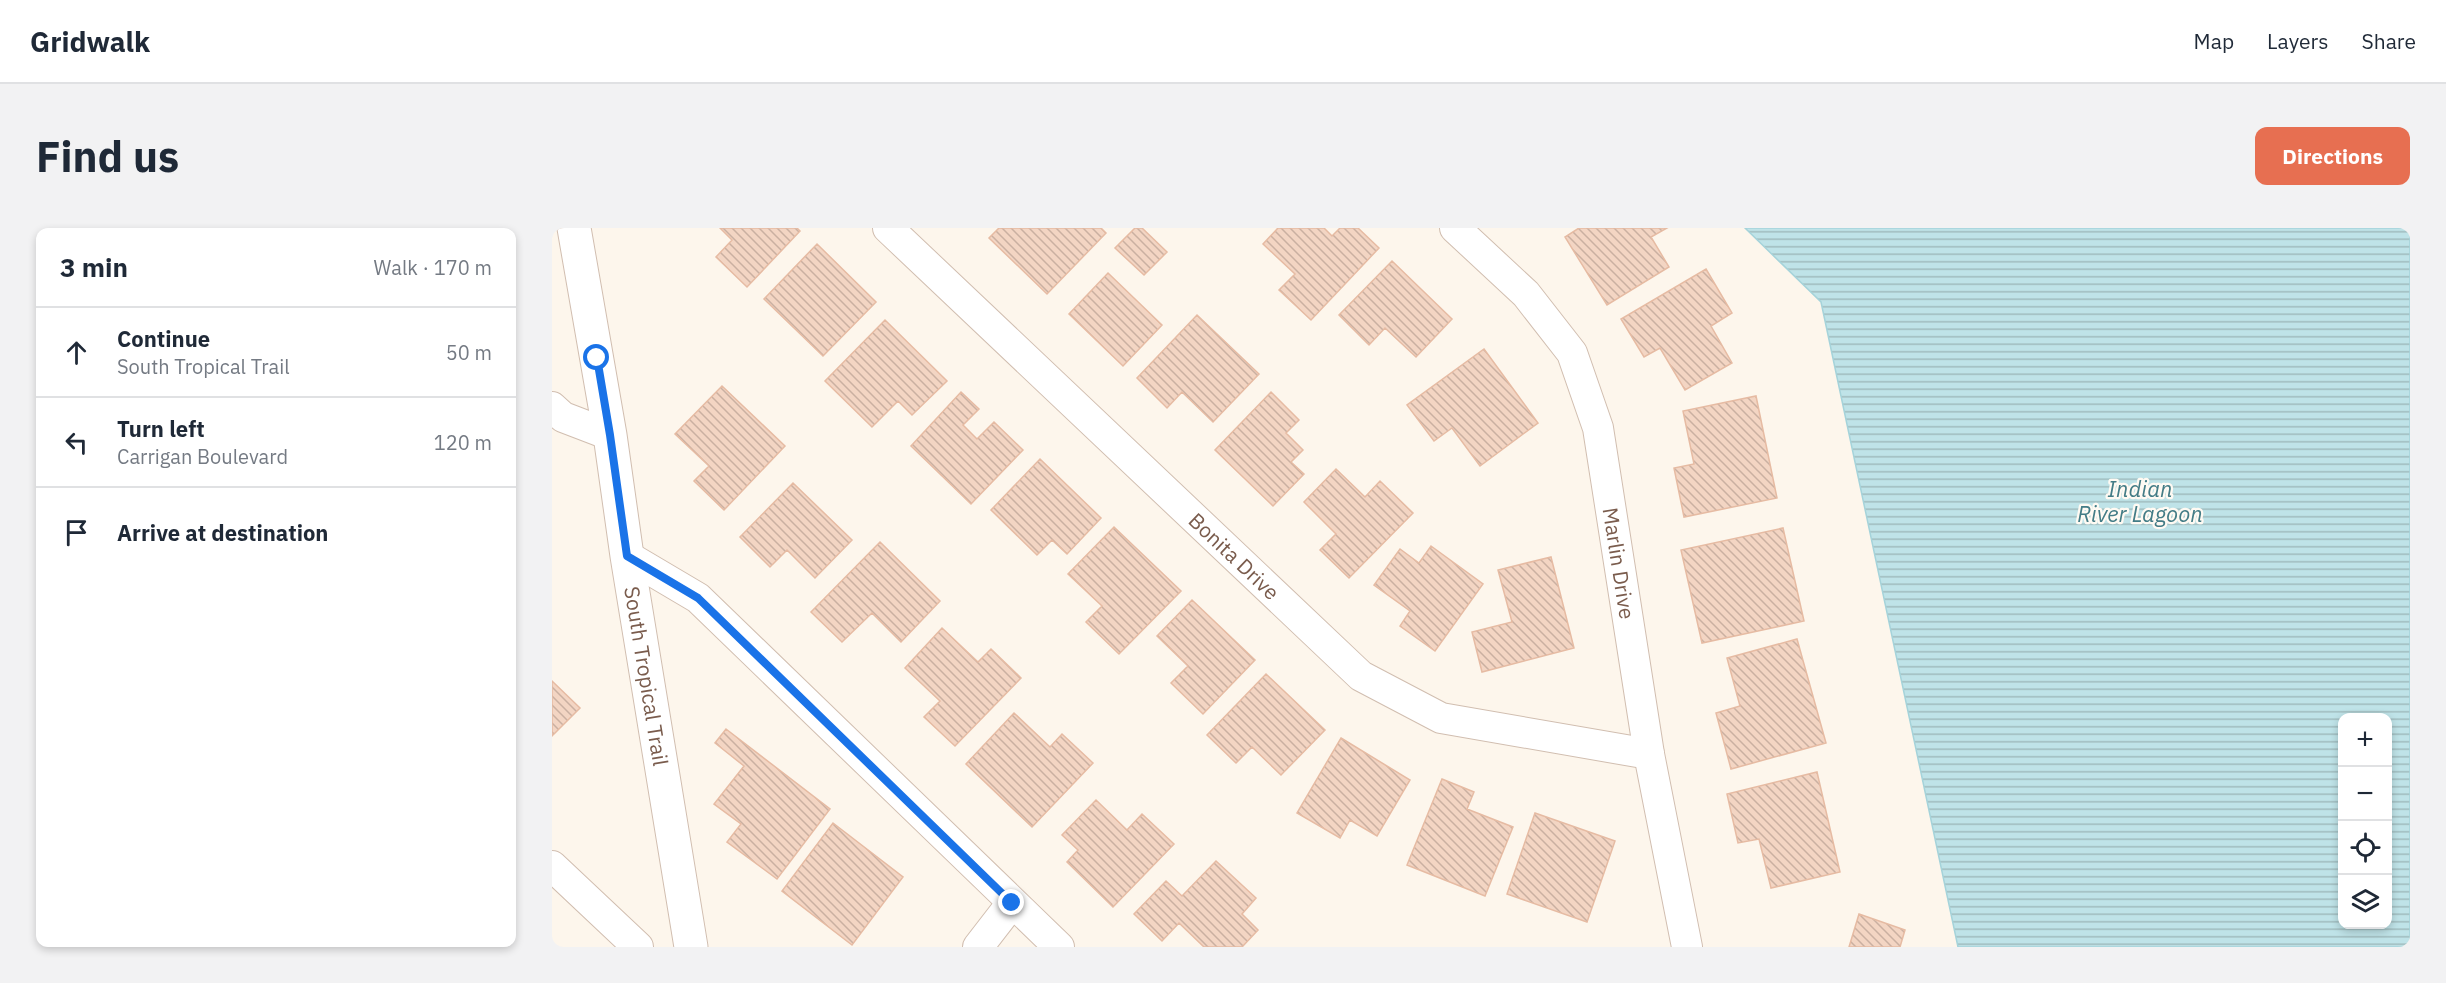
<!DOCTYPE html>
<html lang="en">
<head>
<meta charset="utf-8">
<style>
	body { margin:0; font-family:"IBM Plex Sans",sans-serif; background:#f2f2f3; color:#1f2937 }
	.controls { position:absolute; right:18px; bottom:18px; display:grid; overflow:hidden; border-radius:12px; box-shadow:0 3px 9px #0003 }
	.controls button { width:54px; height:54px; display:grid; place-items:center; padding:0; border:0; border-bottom:2px solid #e0e1e3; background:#fff; color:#1f2937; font:30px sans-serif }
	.stop { position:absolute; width:18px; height:18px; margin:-14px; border:4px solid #1a73e8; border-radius:50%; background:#fff }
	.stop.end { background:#1a73e8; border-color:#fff; box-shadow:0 2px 6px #0008 }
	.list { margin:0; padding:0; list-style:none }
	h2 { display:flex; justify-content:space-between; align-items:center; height:78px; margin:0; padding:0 24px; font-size:26px }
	h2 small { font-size:20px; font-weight:400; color:#747a83 }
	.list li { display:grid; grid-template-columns:39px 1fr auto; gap:18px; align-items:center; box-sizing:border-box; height:90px; padding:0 24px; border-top:2px solid #e0e1e3 }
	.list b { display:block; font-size:22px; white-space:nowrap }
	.list p { margin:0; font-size:20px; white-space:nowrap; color:#747a83 }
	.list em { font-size:20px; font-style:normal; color:#747a83 }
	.icon { flex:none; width:33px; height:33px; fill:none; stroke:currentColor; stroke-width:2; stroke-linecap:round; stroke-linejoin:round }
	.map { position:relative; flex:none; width:1858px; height:719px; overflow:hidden; border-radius:12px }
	header { display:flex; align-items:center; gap:36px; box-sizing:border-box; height:84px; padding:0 30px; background:#fff; border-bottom:2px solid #e0e1e3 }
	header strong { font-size:28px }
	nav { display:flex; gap:33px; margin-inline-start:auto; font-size:21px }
	.intro { display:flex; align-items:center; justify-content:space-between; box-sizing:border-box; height:144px; padding:0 36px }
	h1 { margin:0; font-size:42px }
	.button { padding:15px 27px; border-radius:12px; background:#e76f51; color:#fff; font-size:21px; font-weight:700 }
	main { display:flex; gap:36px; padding:0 36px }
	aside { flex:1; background:#fff; border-radius:12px; box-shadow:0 3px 9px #0003 }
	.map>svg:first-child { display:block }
	.water { fill:url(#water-rules); stroke:#a5d3da; stroke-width:1.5; fill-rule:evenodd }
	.building { fill:url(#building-back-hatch); stroke:#e6bba3; stroke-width:1.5 }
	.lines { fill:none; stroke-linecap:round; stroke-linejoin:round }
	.minor-casing { stroke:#d1beb0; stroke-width:32 }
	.tertiary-casing { stroke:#d1beb0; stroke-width:35 }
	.minor { stroke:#fff; stroke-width:30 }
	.tertiary { stroke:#fff; stroke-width:33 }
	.route { stroke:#1a73e8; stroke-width:8 }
	.labels { text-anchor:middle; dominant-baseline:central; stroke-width:4.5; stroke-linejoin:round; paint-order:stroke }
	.street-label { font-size:21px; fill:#7a5c4d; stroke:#fffaf3 }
	.water-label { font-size:22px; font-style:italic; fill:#437c86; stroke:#fffaf3 }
</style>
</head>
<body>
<header>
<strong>Gridwalk</strong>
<nav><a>Map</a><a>Layers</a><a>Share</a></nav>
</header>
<div class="intro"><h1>Find us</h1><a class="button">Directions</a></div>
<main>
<aside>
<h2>3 min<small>Walk · 170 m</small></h2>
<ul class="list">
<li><svg class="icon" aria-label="ahead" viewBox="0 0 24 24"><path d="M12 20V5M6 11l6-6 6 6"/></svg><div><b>Continue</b><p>South Tropical Trail</p></div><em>50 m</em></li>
<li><svg class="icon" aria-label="left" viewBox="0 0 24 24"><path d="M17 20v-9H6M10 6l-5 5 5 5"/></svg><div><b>Turn left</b><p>Carrigan Boulevard</p></div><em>120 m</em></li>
<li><svg class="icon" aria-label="arrive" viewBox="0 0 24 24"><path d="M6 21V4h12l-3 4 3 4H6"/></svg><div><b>Arrive at destination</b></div></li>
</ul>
</aside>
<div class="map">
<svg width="1858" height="719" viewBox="0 0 1858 719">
	<defs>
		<pattern id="water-rules" width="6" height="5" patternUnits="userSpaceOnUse" patternTransform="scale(1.5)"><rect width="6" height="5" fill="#bfe3e8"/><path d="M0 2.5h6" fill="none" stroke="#a0bbbe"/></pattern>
		<pattern id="building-back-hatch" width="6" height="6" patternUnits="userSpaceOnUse" patternTransform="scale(1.5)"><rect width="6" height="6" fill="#f3d5c3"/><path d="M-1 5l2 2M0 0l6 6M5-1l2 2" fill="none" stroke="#cab0a1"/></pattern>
	</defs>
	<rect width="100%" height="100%" fill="#fdf6ec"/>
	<path class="water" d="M 1193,0 L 1858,0 L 1858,719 L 1406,719 L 1269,74 ZM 1790,490 L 1836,490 L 1836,696 L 1790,696 Z"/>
	<path class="building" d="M 168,0 L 245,0 L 248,3 L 195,59 L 164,29 L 180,12 Z
		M 447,0 L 549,0 L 554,5 L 495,66 L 437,10 Z
		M 583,0 L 590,0 L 615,24 L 592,47 L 563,20 Z
		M 726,0 L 772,0 L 780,8 L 788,0 L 806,0 L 827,20 L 759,92 L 727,62 L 743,46 L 711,16 Z
		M 1027,0 L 1115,0 L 1099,9 L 1117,39 L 1055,77 L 1013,9 Z
		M 265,16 L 324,74 L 271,128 L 212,71 Z
		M 840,33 L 900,91 L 864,129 L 833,100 L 817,117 L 787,87 Z
		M 1154,41 L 1180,85 L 1159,98 L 1180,135 L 1133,162 L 1108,120 L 1092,129 L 1069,91 Z
		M 556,45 L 610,97 L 571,138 L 517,86 Z
		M 645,87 L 707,146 L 661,194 L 630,164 L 615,180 L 585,150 Z
		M 333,92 L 395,153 L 360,187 L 346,173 L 320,199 L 273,153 Z
		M 932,121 L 986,195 L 928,238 L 900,200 L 882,213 L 855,177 Z
		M 170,158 L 233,218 L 172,282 L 142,253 L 157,238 L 123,206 Z
		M 409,164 L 427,181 L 411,197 L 425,211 L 442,194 L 471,222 L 419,276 L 359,218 Z
		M 719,164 L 747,192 L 734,205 L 751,222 L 739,234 L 752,246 L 721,278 L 663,222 Z
		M 1204,168 L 1225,270 L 1132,289 L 1122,240 L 1142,236 L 1131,183 Z
		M 488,231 L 549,290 L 515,326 L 500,312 L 485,327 L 439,282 Z
		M 784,241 L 813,269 L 828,253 L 861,285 L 797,350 L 768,322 L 784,306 L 752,274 Z
		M 241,255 L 300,312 L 263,350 L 235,322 L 218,339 L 188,309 Z
		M 562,299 L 629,363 L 567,426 L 534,394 L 550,378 L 516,346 Z
		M 1231,300 L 1252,393 L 1150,415 L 1129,322 Z
		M 328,314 L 388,373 L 349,414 L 320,385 L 290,414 L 259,384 Z
		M 879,318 L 931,356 L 883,423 L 848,398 L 858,383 L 822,357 L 848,321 L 867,335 Z
		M 999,329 L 1022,420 L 930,444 L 920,404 L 960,394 L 946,342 Z
		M 640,372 L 703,432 L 651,486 L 619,455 L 636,438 L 605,408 Z
		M 390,400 L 426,434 L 439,421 L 469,450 L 403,518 L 372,489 L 388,473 L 353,440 Z
		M 1245,411 L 1274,515 L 1179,541 L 1164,485 L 1188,478 L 1175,430 Z
		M 714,446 L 773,502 L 729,547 L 700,519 L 684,535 L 655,507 Z
		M 0,453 L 28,480 L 0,508 Z
		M 462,485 L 498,519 L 510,506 L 541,535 L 480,599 L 414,536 Z
		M 174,501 L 278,581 L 225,651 L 175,614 L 189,596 L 162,576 L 192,538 L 163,515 Z
		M 789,510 L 858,552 L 825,608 L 798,592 L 788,610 L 745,585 Z
		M 1265,544 L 1288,644 L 1219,660 L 1207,611 L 1186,615 L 1175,566 Z
		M 890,551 L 922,564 L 915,581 L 961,599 L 933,668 L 855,637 Z
		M 544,572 L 575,602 L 590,586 L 622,616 L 561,679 L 515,634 L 526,622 L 510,607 Z
		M 983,585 L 1063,613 L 1035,694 L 955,666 Z
		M 281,595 L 351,649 L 300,717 L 230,663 Z
		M 664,633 L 704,670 L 690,686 L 706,702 L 690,719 L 652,719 L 627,695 L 610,713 L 582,686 L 614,653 L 630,668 Z
		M 1307,686 L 1353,702 L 1348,719 L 1297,719 Z"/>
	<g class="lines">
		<g class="minor-casing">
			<g id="minor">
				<path id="s1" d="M 336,0 L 809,448 L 889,490 L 1097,526"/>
				<path id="s2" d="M 903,0 L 974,66 L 1020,125 L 1046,200 L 1097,526 L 1135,719"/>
				<path d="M 0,179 L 11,189 L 58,207"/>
				<path d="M 75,328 L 146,370 L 507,719"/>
				<path d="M 0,638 L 86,719"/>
				<path d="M 426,719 L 460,675"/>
			</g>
		</g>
		<g class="tertiary-casing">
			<g id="tertiary">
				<path id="s3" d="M 22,0 L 58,207 L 75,328 L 139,719"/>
			</g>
		</g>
		<use href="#minor" class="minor"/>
		<use href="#tertiary" class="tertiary"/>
	</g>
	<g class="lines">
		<path class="route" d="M 45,130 L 58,207 L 75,328 L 146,370 L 460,675"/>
	</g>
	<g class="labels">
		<g class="street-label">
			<text stroke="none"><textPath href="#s1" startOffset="477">Bonita Drive</textPath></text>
			<text stroke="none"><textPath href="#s2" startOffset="388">Marlin Drive</textPath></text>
			<text stroke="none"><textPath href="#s3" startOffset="454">South Tropical Trail</textPath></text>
		</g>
		<g class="water-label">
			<text x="1588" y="260">Indian<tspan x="1588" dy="25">River Lagoon</tspan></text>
		</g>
	</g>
</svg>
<div class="controls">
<button>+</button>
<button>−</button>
<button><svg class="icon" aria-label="locate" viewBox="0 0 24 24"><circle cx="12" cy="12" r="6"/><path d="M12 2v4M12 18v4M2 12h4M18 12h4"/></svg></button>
<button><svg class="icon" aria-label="layers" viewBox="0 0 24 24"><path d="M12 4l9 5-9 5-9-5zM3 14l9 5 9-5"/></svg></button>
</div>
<div class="stop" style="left:45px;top:130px"></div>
<div class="stop end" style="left:460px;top:675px"></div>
</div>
</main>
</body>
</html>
